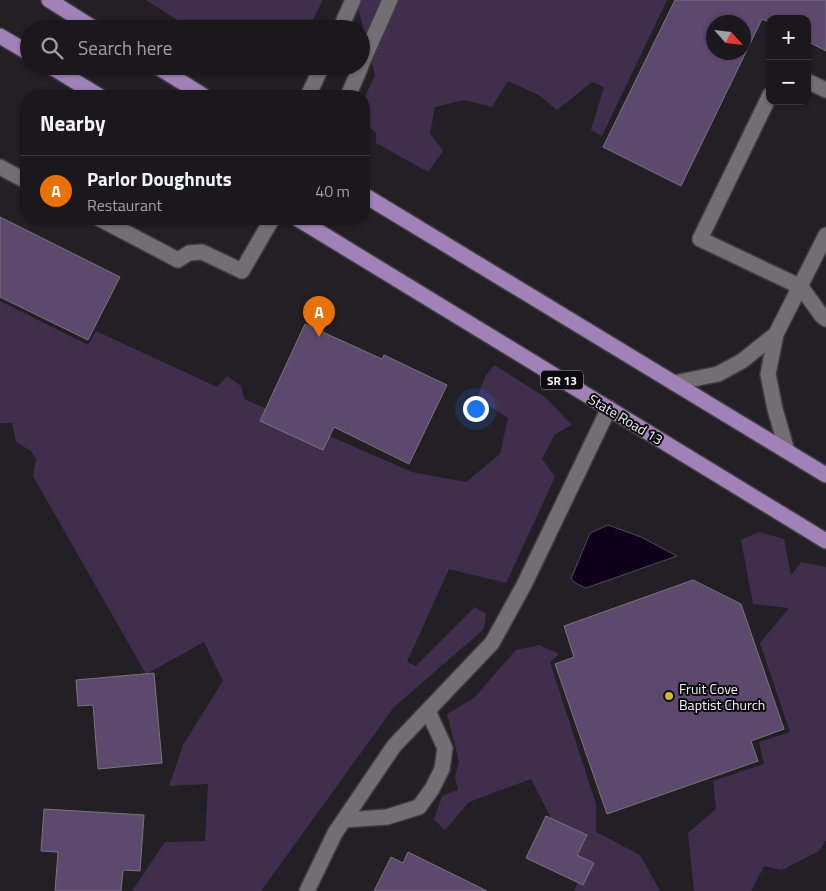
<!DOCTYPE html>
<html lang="en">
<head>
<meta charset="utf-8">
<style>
	body { margin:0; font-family:"Titillium Web",sans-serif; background:#232125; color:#f1f3f6 }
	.controls { position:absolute; right:15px; top:15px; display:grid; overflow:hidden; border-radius:10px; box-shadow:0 1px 4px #0004 }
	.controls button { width:45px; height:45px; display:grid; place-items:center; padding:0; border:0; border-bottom:1px solid #38373b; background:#1a181c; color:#f1f3f6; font:25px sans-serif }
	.compass { position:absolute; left:706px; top:15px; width:45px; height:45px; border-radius:50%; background:#1a181c; box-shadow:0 1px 4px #0004; rotate:117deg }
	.you { position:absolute; left:475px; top:408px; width:18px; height:18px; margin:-12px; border:4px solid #fff; border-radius:50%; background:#1a73e8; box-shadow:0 0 0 8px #1a73e833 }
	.badge { display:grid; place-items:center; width:32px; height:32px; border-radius:50%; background:#ceb837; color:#fff; font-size:16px; font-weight:700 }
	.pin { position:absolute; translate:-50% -41px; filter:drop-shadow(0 1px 2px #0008) }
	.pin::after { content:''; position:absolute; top:26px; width:18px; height:15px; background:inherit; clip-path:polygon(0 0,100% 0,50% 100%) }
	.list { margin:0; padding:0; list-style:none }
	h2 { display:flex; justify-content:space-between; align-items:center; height:65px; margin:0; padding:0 20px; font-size:21px }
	h2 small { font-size:16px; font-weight:400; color:#9fa0a3 }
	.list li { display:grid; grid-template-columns:32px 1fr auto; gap:15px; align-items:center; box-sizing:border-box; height:70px; padding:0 20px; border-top:1px solid #38373b }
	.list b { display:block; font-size:19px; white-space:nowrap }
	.list p { margin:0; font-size:16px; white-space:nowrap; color:#9fa0a3 }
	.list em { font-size:16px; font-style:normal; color:#9fa0a3 }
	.icon { flex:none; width:28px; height:28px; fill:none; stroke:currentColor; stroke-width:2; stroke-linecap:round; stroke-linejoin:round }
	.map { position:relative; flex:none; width:826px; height:891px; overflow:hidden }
	.search { position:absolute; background:#1a181c; box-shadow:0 1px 4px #0004; left:20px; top:20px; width:350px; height:55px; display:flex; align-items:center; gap:12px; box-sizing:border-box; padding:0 18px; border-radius:28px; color:#9fa0a3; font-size:19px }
	.panel { position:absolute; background:#1a181c; box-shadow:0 1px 4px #0004; left:20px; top:90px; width:350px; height:135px; border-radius:20px }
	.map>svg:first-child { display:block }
	.green { fill:#402e4d }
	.water { fill:#0e001a; stroke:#53485c }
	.building { fill:#5e496e; stroke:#77747a; fill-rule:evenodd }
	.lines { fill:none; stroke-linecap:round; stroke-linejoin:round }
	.lane-casing { stroke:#3f3c41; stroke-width:18 }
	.street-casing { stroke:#3f3c41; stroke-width:18 }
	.primary-casing { stroke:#3f3c41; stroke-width:18 }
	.lane { stroke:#716e74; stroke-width:15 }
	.street { stroke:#716e74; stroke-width:15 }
	.primary { stroke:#a082b8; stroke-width:15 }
	.poi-dot { fill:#ceb837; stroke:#0b0a0c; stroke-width:2 }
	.labels { text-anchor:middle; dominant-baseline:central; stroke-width:4; stroke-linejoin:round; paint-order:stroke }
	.shield { fill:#0b0a0c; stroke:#adacaf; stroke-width:1 }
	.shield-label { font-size:12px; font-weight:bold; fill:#f3f1f5 }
	.street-label { font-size:14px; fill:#f3f1f5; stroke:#0b0a0c }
	.poi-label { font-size:14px; fill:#f3f1f5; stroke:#0b0a0c; text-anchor:start }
</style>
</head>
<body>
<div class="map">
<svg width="826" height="891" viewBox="0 0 826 891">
	<rect width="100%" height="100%" fill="#222025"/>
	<path class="green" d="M 146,0 L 323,0 L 308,29 L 191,29 Z
		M 356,0 L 667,0 L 602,136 L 591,130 L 604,87 L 592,82 L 557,110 L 539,95 L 508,81 L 492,107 L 464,100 L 435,107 L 430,133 L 443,151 L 428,172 L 376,143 L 376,133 L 364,121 L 364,99 L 375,75 Z
		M 250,66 L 290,66 L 287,73 L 256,70 Z
		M 0,301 L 88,345 L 96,331 L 217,387 L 227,376 L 241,386 L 244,399 L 412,472 L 466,482 L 500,454 L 508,418 L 477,398 L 485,377 L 494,365 L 545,397 L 572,425 L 555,434 L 542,459 L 555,477 L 506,583 L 449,569 L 407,662 L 416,666 L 475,607 L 486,614 L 484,629 L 394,707 L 261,891 L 132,891 L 165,842 L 205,841 L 208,784 L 169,786 L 183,745 L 223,681 L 204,642 L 146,674 L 33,476 L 36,459 L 31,451 L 16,442 L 12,423 L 0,423 Z
		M 759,532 L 784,539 L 791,575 L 801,562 L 826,567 L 826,840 L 819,851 L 782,870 L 764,866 L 751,891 L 694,891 L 688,833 L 716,809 L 713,781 L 764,764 L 759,742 L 790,732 L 760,643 L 789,608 L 753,604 L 741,540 Z
		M 539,645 L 559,654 L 550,662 L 596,804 L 596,832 L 640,855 L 660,891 L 574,891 L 582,875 L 569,857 L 576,830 L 551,818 L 531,779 L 469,802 L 445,830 L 434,819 L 442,796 L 458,790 L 455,777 L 459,762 L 447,714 L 474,698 L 516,650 Z"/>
	<path class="water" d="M 608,525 L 641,537 L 677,556 L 586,588 L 577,584 L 571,579 L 590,533 Z"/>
	<path class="building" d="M 675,0 L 826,0 L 826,51 L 807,41 L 807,19 L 770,19 L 770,23 L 762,19 L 681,186 L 603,147 ZM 714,22 L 744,22 L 744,52 L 714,52 Z
		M 0,217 L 120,277 L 88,340 L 0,297 Z
		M 305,324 L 382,359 L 384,355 L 447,385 L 409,464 L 334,427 L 323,450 L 260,421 Z
		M 693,580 L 741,604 L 784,729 L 751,741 L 758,761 L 607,814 L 555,664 L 574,657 L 564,626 Z
		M 154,673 L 162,763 L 98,769 L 93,705 L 78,706 L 76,680 Z
		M 44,809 L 144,815 L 140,871 L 123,870 L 121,891 L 55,891 L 58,852 L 41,851 Z
		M 546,816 L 587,835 L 577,855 L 594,863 L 583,885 L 526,858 Z
		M 408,852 L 487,891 L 374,891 L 391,857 L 403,863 Z"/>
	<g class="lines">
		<g class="lane-casing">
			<path id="lane" d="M 807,81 L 826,90
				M 770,95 L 700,239 L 801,287 L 822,316 L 826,319
				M 0,167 L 26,181
				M 100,219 L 178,260 L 189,253 L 202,252 L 242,271 L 272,219
				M 674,383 L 718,374 L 742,361 L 776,334
				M 787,451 L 775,409 L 768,374 L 776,334 L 826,235
				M 344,820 L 387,817 L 419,807 L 432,789 L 442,769 L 445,748 L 428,711
				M 307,891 L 335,833 L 394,746 L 492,643 L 524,585 L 609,408"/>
		</g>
		<g class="street-casing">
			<path id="street" d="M 340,29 L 353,0
				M 361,65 L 390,0
				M 308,96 L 322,66
				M 348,96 L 361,66"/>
		</g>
		<g class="primary-casing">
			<path id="primary" d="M 49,0 L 95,29
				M 0,36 L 29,53
				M 50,66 L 99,96
				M 156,66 L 204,96
				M 364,195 L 826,475
				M 298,219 L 826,541"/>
		</g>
		<use href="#lane" class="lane"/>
		<use href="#street" class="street"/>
		<use href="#primary" class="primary"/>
	</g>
	<circle class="poi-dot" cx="669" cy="696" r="5"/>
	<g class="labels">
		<rect class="shield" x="541" y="370.5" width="42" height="19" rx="4"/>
		<g class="shield-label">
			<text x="562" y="380">SR 13</text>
		</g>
		<g class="street-label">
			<text transform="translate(626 419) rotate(31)">State Road 13</text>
		</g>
		<g class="poi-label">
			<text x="679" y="688">Fruit Cove<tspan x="679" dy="16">Baptist Church</tspan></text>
		</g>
	</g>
</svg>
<div class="controls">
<button>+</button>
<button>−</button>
</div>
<svg class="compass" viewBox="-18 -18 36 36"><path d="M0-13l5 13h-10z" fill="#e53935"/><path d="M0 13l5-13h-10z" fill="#9fa0a3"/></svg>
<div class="you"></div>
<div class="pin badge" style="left:319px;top:337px;background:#e8710a">A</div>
<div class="search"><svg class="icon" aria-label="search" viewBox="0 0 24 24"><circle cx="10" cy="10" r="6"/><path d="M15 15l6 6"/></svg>Search here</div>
<section class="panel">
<h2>Nearby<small></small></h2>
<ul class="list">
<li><span class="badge" style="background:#e8710a">A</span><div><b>Parlor Doughnuts</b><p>Restaurant</p></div><em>40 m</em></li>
</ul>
</section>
</div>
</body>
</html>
